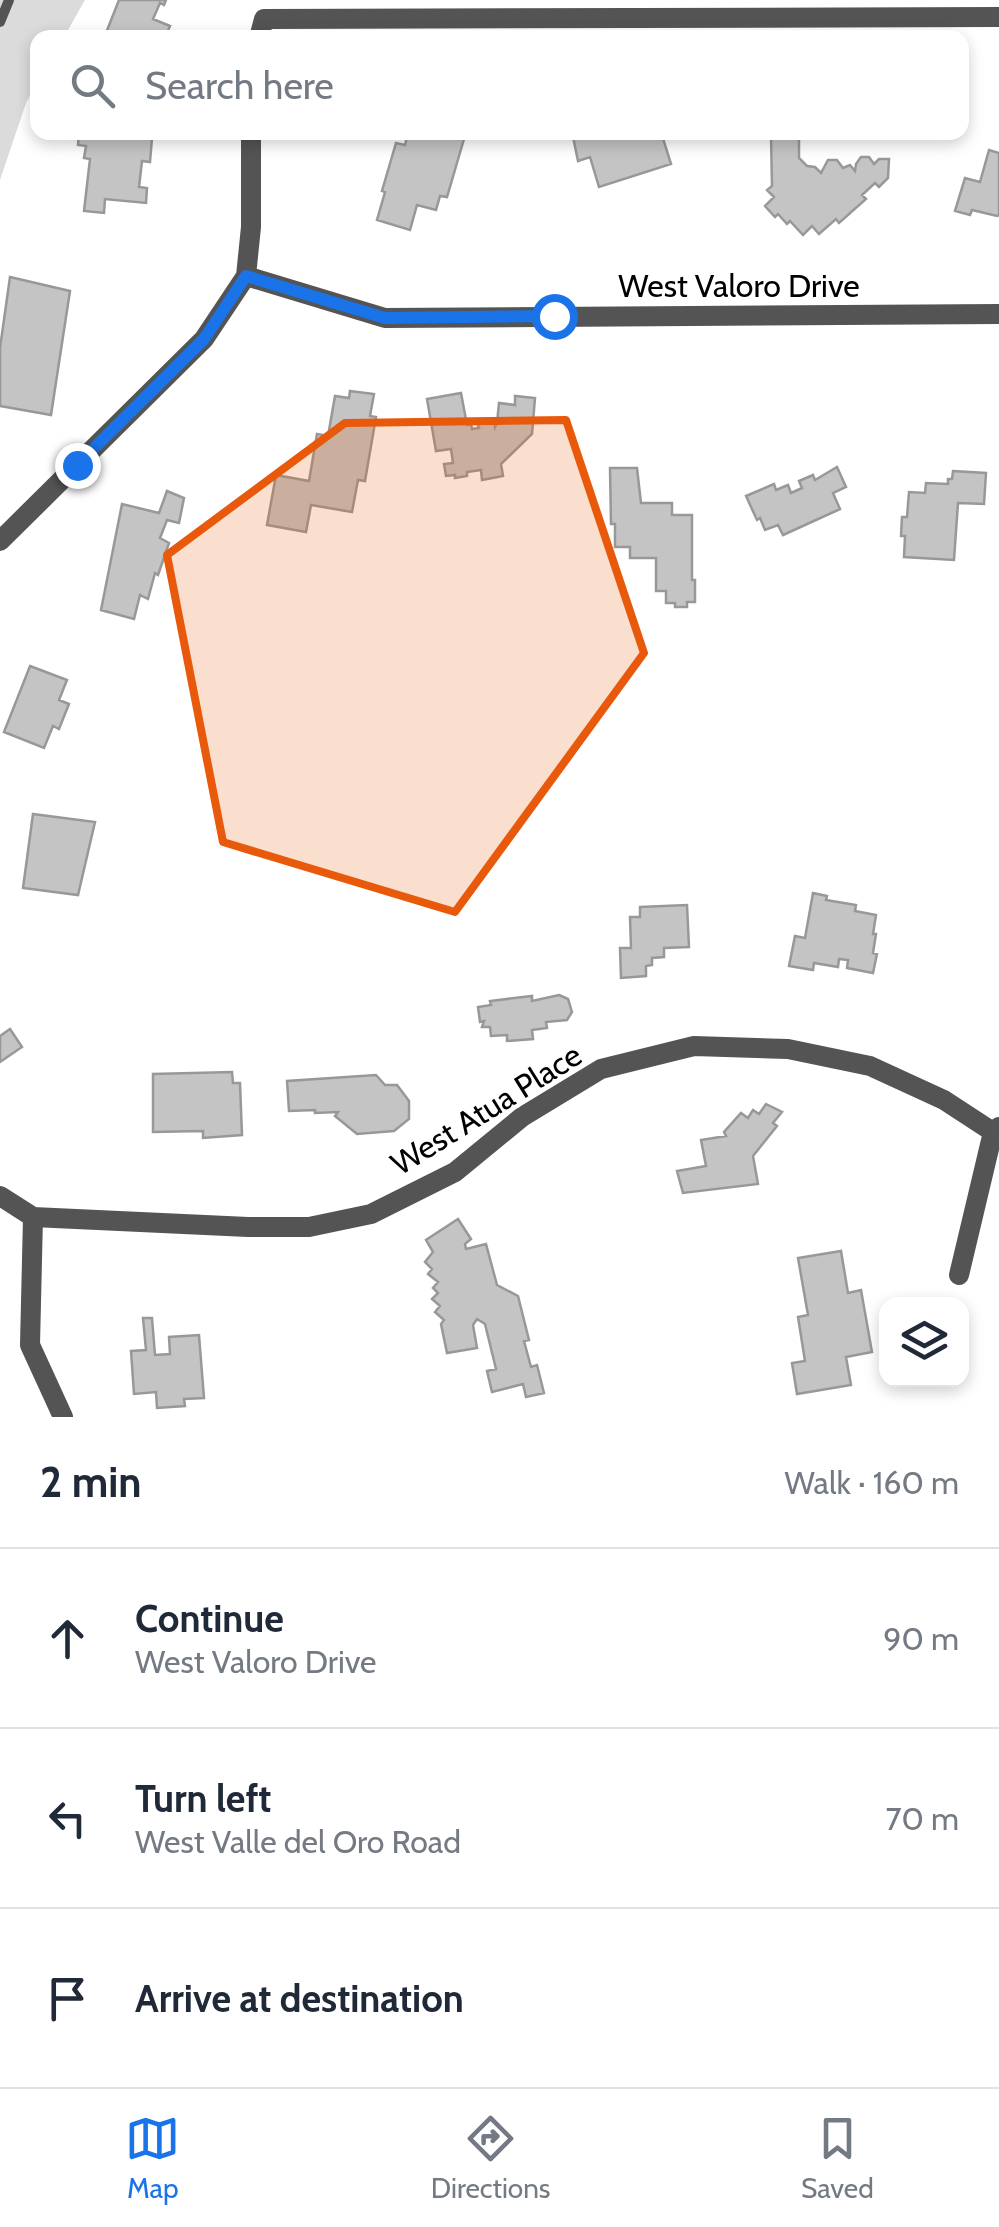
<!DOCTYPE html>
<html lang="en">
<head>
<meta charset="utf-8">
<style>
	body { margin:0; font-family:Cabin,sans-serif; background:#f6f6f7; color:#1f2937 }
	.controls { position:absolute; right:30px; bottom:30px; display:grid; overflow:hidden; border-radius:20px; box-shadow:0 5px 15px #0003 }
	.controls button { width:90px; height:90px; display:grid; place-items:center; padding:0; border:0; border-bottom:2px solid #e0e1e3; background:#fff; color:#1f2937; font:50px sans-serif }
	.stop { position:absolute; width:30px; height:30px; margin:-22px; border:8px solid #1a73e8; border-radius:50%; background:#fff }
	.stop.end { background:#1a73e8; border-color:#fff; box-shadow:0 2px 10px #0008 }
	.list { margin:0; padding:0; list-style:none }
	h2 { display:flex; justify-content:space-between; align-items:center; height:130px; margin:0; padding:0 40px; font-size:42px }
	h2 small { font-size:32px; font-weight:400; color:#747a83 }
	.list li { display:grid; grid-template-columns:65px 1fr auto; gap:30px; align-items:center; box-sizing:border-box; height:180px; padding:0 40px; border-top:2px solid #e0e1e3 }
	.list b { display:block; font-size:38px; white-space:nowrap }
	.list p { margin:0; font-size:32px; white-space:nowrap; color:#747a83 }
	.list em { font-size:32px; font-style:normal; color:#747a83 }
	.icon { flex:none; width:55px; height:55px; fill:none; stroke:currentColor; stroke-width:2; stroke-linecap:round; stroke-linejoin:round }
	.map { position:relative; flex:none; width:999px; height:1417px; overflow:hidden }
	.search { position:absolute; background:#fff; box-shadow:0 5px 15px #0003; left:30px; right:30px; top:30px; height:110px; display:flex; align-items:center; gap:25px; box-sizing:border-box; padding:0 35px; border-radius:20px; color:#747a83; font-size:38px }
	.sheet { height:670px; background:#fff }
	nav { display:flex; justify-content:space-around; align-items:center; box-sizing:border-box; height:140px; border-top:2px solid #e0e1e3; background:#fff; font-size:28px; color:#747a83 }
	nav a { display:grid; justify-items:center; gap:5px }
	nav .on { color:#1a73e8 }
	.map>svg:first-child { display:block }
	.green { fill:#dbdbdb }
	.building { fill:#c4c4c4; stroke:#989898; stroke-width:2.5 }
	.lines { fill:none; stroke-linecap:round; stroke-linejoin:round }
	.lane { stroke:#545454; stroke-width:10 }
	.street { stroke:#545454; stroke-width:20 }
	.route { stroke:#1a73e8; stroke-width:12 }
	.marked { fill:#e8590c; fill-opacity:0.2; stroke:#e8590c; stroke-width:8; stroke-linejoin:round }
	.labels { text-anchor:middle; dominant-baseline:central; stroke-width:8; stroke-linejoin:round; paint-order:stroke }
	.street-label { font-size:32px; fill:#000; stroke:#fff }
</style>
</head>
<body>
<div class="map">
<svg width="999" height="1417" viewBox="0 0 999 1417">
	<rect width="100%" height="100%" fill="#fff"/>
	<path class="green" d="M 0,0 L 85,0 L 64,37 L 38,38 L 37,83 L 26,103 L 0,180 Z"/>
	<path class="building" d="M 119,0 L 166,0 L 164,5 L 160,3 L 153,19 L 170,26 L 165,38 L 104,38 Z
		M 79,132 L 119,132 L 119,135 L 152,138 L 150,162 L 142,161 L 139,187 L 147,188 L 146,203 L 105,199 L 104,213 L 84,211 L 90,159 L 84,158 L 86,146 L 78,145 Z
		M 408,132 L 466,132 L 447,197 L 440,196 L 436,210 L 417,205 L 410,230 L 377,220 L 385,192 L 382,191 L 396,143 L 405,145 Z
		M 572,132 L 661,132 L 671,164 L 599,187 L 590,157 L 578,161 Z
		M 771,136 L 799,137 L 799,158 L 807,166 L 815,167 L 821,173 L 828,160 L 837,160 L 843,168 L 850,165 L 855,171 L 856,164 L 861,157 L 869,157 L 874,164 L 879,159 L 889,159 L 888,178 L 879,187 L 875,183 L 862,195 L 866,199 L 839,223 L 836,219 L 819,234 L 812,226 L 803,235 L 790,221 L 787,224 L 778,214 L 775,217 L 765,206 L 774,197 L 767,190 L 772,186 Z
		M 989,150 L 999,153 L 999,215 L 997,216 L 972,210 L 970,215 L 955,211 L 965,178 L 980,182 Z
		M 10,277 L 70,291 L 51,415 L 0,406 L 0,348 Z
		M 350,391 L 374,394 L 370,416 L 376,417 L 365,481 L 358,480 L 352,512 L 311,505 L 306,532 L 267,525 L 276,475 L 309,481 L 317,434 L 328,436 L 335,396 L 349,398 Z
		M 461,393 L 467,425 L 471,424 L 472,429 L 479,428 L 477,422 L 494,419 L 495,427 L 497,423 L 499,403 L 515,405 L 515,396 L 535,398 L 532,434 L 501,464 L 503,476 L 482,480 L 481,470 L 467,472 L 467,476 L 455,478 L 455,475 L 446,476 L 444,464 L 453,463 L 451,449 L 436,451 L 427,399 Z
		M 837,467 L 846,487 L 833,493 L 840,509 L 783,535 L 778,525 L 765,530 L 760,518 L 757,520 L 746,496 L 774,484 L 776,490 L 788,485 L 791,493 L 802,488 L 799,481 L 813,475 L 815,480 Z
		M 610,468 L 637,468 L 641,503 L 672,503 L 672,515 L 692,515 L 692,580 L 695,580 L 695,602 L 687,602 L 687,607 L 675,607 L 675,603 L 666,603 L 666,591 L 656,591 L 656,558 L 630,558 L 630,547 L 615,547 L 615,524 L 611,524 Z
		M 953,471 L 986,473 L 984,504 L 958,503 L 954,560 L 904,557 L 905,536 L 901,536 L 902,517 L 907,517 L 909,492 L 925,493 L 926,483 L 948,484 L 948,479 L 952,479 Z
		M 167,491 L 184,498 L 179,523 L 167,520 L 160,538 L 169,543 L 158,575 L 155,573 L 148,599 L 140,595 L 134,619 L 101,610 L 122,504 L 159,513 Z
		M 30,666 L 67,680 L 59,700 L 69,704 L 59,729 L 53,726 L 44,748 L 4,732 Z
		M 33,814 L 95,822 L 78,895 L 23,888 Z
		M 813,893 L 827,896 L 826,900 L 856,905 L 855,911 L 876,915 L 873,934 L 876,934 L 873,953 L 877,954 L 873,973 L 847,968 L 848,960 L 839,959 L 838,967 L 814,963 L 813,970 L 789,966 L 795,936 L 805,938 Z
		M 687,905 L 689,947 L 664,948 L 664,957 L 652,958 L 652,965 L 646,966 L 646,976 L 621,978 L 620,948 L 631,948 L 630,917 L 640,917 L 640,907 Z
		M 559,995 L 568,999 L 572,1012 L 567,1020 L 546,1022 L 547,1028 L 532,1030 L 533,1039 L 507,1041 L 507,1035 L 491,1036 L 490,1027 L 482,1027 L 484,1021 L 480,1022 L 478,1007 L 491,1005 L 490,1001 L 532,996 L 532,1001 Z
		M 10,1029 L 22,1047 L 0,1062 L 0,1036 Z
		M 232,1072 L 233,1083 L 240,1083 L 242,1135 L 203,1138 L 203,1131 L 153,1132 L 153,1074 Z
		M 376,1075 L 385,1085 L 397,1085 L 409,1101 L 409,1119 L 394,1131 L 357,1134 L 335,1116 L 338,1112 L 315,1113 L 315,1110 L 289,1111 L 287,1081 Z
		M 766,1104 L 782,1112 L 773,1123 L 777,1126 L 753,1156 L 758,1184 L 683,1193 L 677,1171 L 706,1166 L 701,1140 L 726,1136 L 724,1132 L 741,1113 L 748,1118 L 753,1110 L 759,1114 Z
		M 458,1219 L 471,1239 L 465,1244 L 466,1249 L 486,1244 L 497,1285 L 518,1296 L 529,1340 L 524,1341 L 531,1367 L 537,1365 L 544,1393 L 526,1397 L 523,1384 L 492,1392 L 487,1371 L 496,1369 L 485,1324 L 477,1319 L 473,1325 L 477,1348 L 447,1353 L 441,1324 L 444,1320 L 435,1312 L 440,1306 L 432,1299 L 438,1293 L 433,1288 L 438,1282 L 428,1274 L 432,1269 L 425,1262 L 433,1252 L 426,1240 Z
		M 841,1251 L 848,1293 L 861,1290 L 872,1352 L 846,1357 L 851,1385 L 797,1394 L 792,1363 L 805,1361 L 798,1317 L 808,1315 L 798,1258 Z
		M 143,1318 L 152,1318 L 155,1355 L 170,1354 L 169,1337 L 199,1335 L 204,1398 L 184,1399 L 185,1406 L 157,1408 L 156,1392 L 134,1394 L 131,1351 L 146,1350 Z"/>
	<g class="lines">
		<path class="lane" d="M 0,22 L 9,0"/>
		<path class="street" d="M 259,38 L 264,19 L 999,17
			M 246,276 L 385,318 L 999,314
			M 0,541 L 204,339 L 246,276 L 251,227 L 251,132
			M 0,1196 L 33,1217 L 248,1227 L 309,1227 L 371,1214 L 455,1172 L 522,1117 L 601,1069 L 694,1046 L 788,1049 L 870,1066 L 944,1100 L 993,1132
			M 33,1217 L 30,1345 L 63,1417
			M 959,1275 L 993,1132 L 999,1127"/>
	</g>
	<g class="lines">
		<path class="route" d="M 77,465 L 204,339 L 246,276 L 385,318 L 554,316"/>
	</g>
	<path class="marked" d="M 566,420 L 644,653 L 455,912 L 223,842 L 167,555 L 345,423 Z"/>
	<g class="labels">
		<g class="street-label">
			<text x="739" y="285">West Valoro Drive</text>
			<text transform="translate(486 1109) rotate(-32)">West Atua Place</text>
		</g>
	</g>
</svg>
<div class="controls">
<button><svg class="icon" aria-label="layers" viewBox="0 0 24 24"><path d="M12 4l9 5-9 5-9-5zM3 14l9 5 9-5"/></svg></button>
</div>
<div class="stop" style="left:554px;top:316px"></div>
<div class="stop end" style="left:77px;top:465px"></div>
<div class="search"><svg class="icon" aria-label="search" viewBox="0 0 24 24"><circle cx="10" cy="10" r="6"/><path d="M15 15l6 6"/></svg>Search here</div>
</div>
<section class="sheet">
<h2>2 min<small>Walk · 160 m</small></h2>
<ul class="list">
<li><svg class="icon" aria-label="ahead" viewBox="0 0 24 24"><path d="M12 20V5M6 11l6-6 6 6"/></svg><div><b>Continue</b><p>West Valoro Drive</p></div><em>90 m</em></li>
<li><svg class="icon" aria-label="left" viewBox="0 0 24 24"><path d="M17 20v-9H6M10 6l-5 5 5 5"/></svg><div><b>Turn left</b><p>West Valle del Oro Road</p></div><em>70 m</em></li>
<li><svg class="icon" aria-label="arrive" viewBox="0 0 24 24"><path d="M6 21V4h12l-3 4 3 4H6"/></svg><div><b>Arrive at destination</b></div></li>
</ul>
</section>
<nav>
<a class="on"><svg class="icon" aria-label="map" viewBox="0 0 24 24"><path d="M3 6l6-2 6 2 6-2v14l-6 2-6-2-6 2zM9 4v14M15 6v14"/></svg>Map</a>
<a><svg class="icon" aria-label="directions" viewBox="0 0 24 24"><path d="M12 3l9 9-9 9-9-9zM9 14v-3h6M13 9l2 2-2 2"/></svg>Directions</a>
<a><svg class="icon" aria-label="saved" viewBox="0 0 24 24"><path d="M7 4h10v16l-5-4-5 4z"/></svg>Saved</a>
</nav>
</body>
</html>
